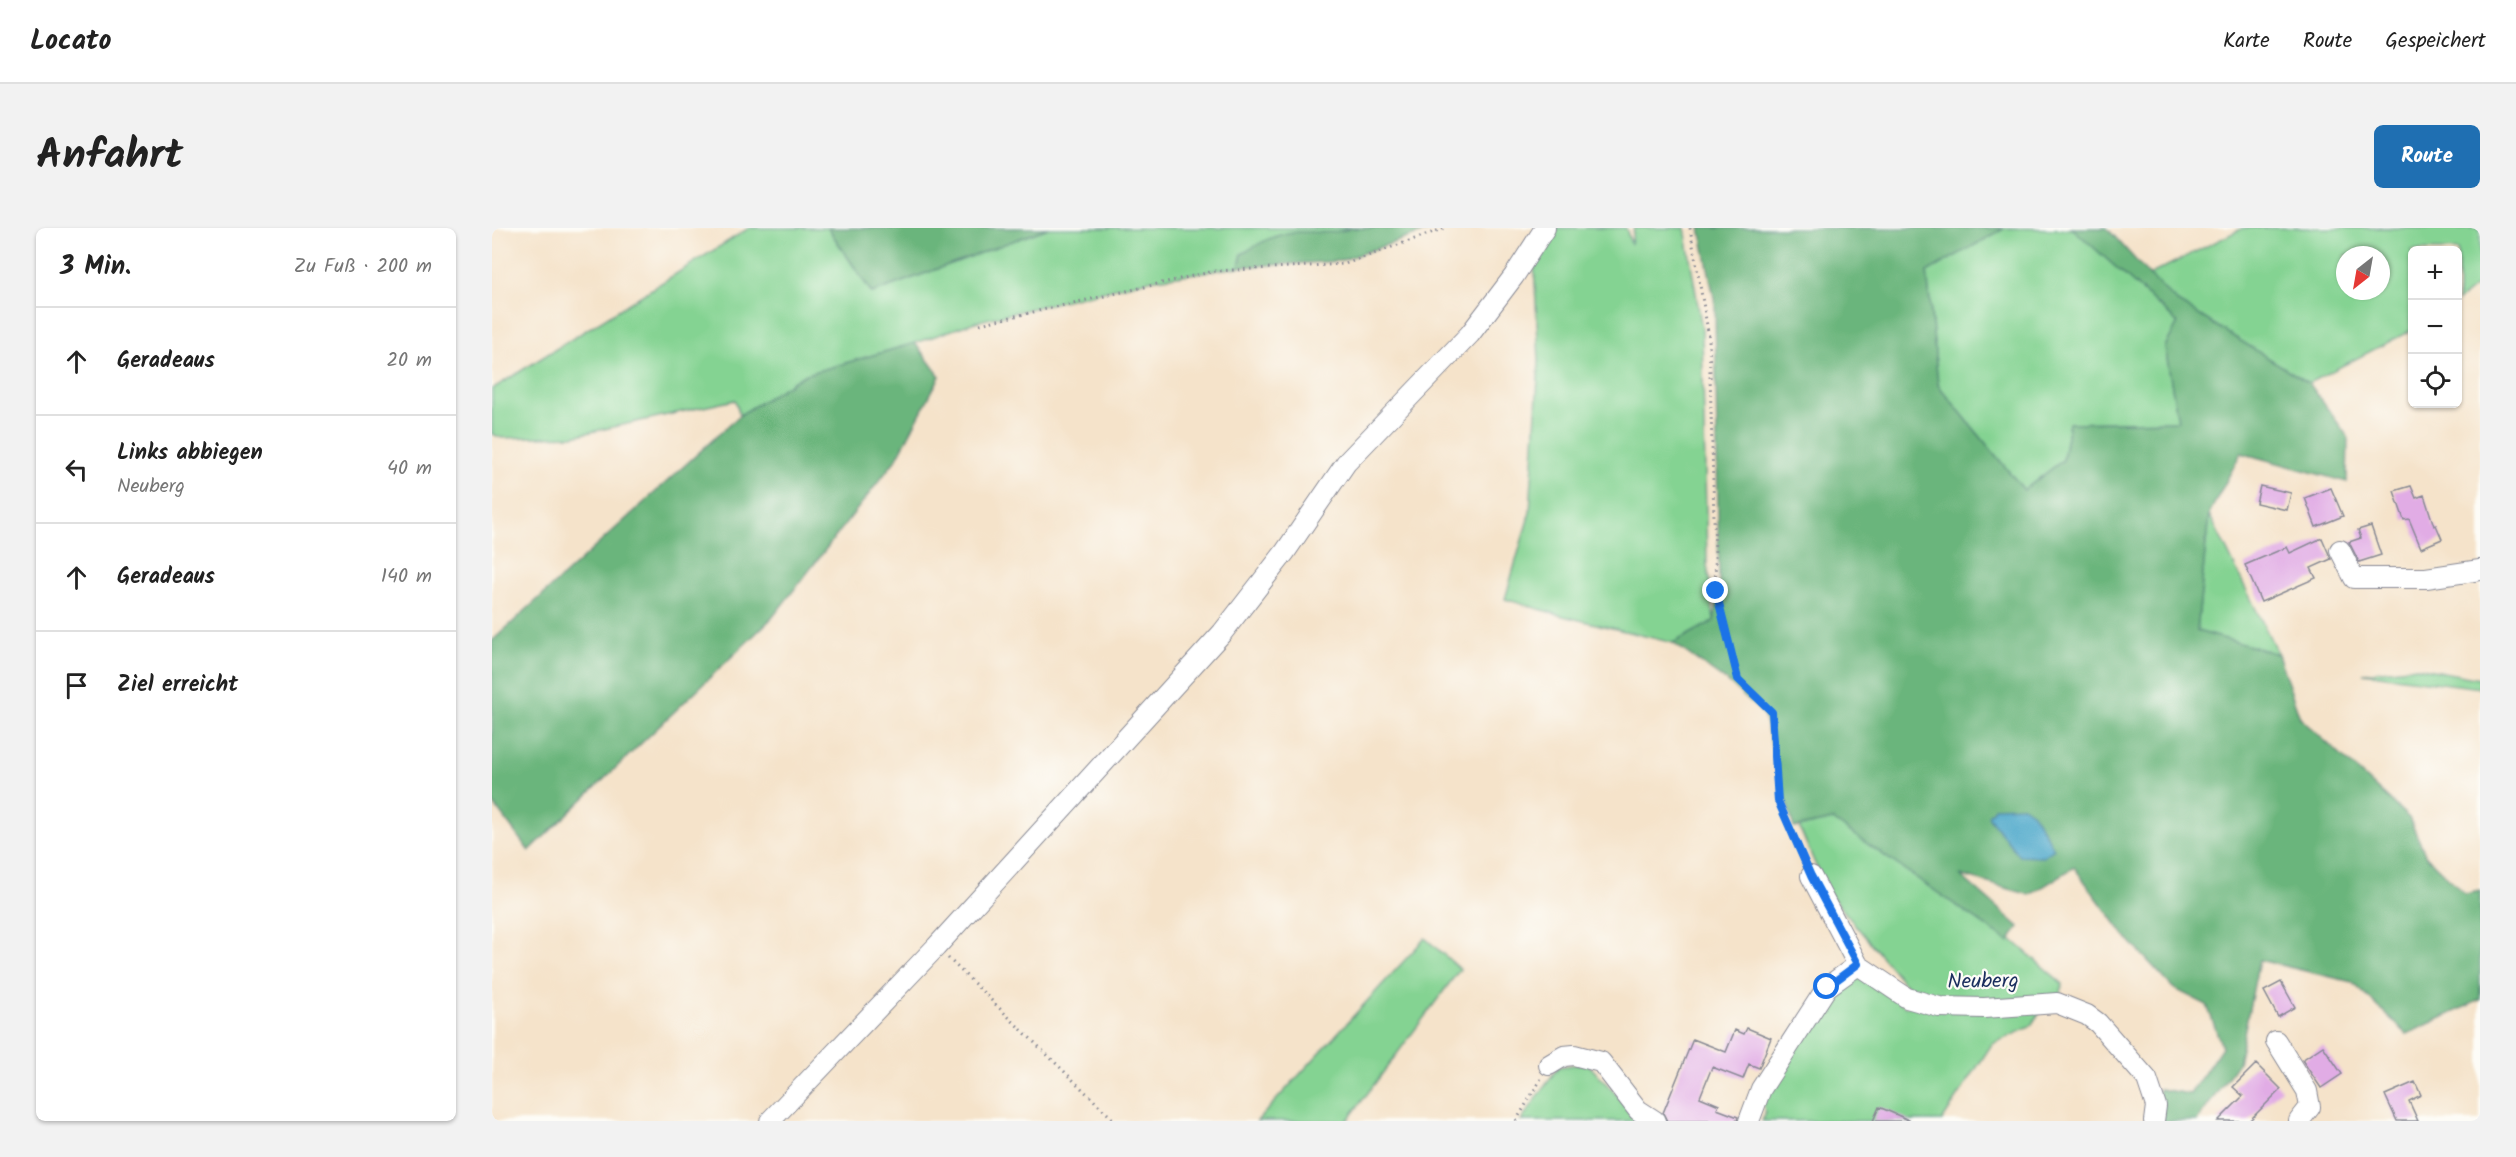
<!DOCTYPE html>
<html lang="de">
<head>
<meta charset="utf-8">
<style>
	body { margin:0; font-family:Kalam,sans-serif; background:#f2f2f2; color:#222 }
	.controls { position:absolute; right:18px; top:18px; display:grid; overflow:hidden; border-radius:9px; box-shadow:0 2px 4px #0004 }
	.controls button { width:54px; height:54px; display:grid; place-items:center; padding:0; border:0; border-bottom:2px solid #e0e0e0; background:#fff; color:#222; font:30px sans-serif }
	.compass { position:absolute; left:1844px; top:18px; width:54px; height:54px; border-radius:50%; background:#fff; box-shadow:0 2px 4px #0004; rotate:211deg }
	.stop { position:absolute; width:18px; height:18px; margin:-14px; border:4px solid #1a73e8; border-radius:50%; background:#fff }
	.stop.end { background:#1a73e8; border-color:#fff; box-shadow:0 2px 6px #0008 }
	.list { margin:0; padding:0; list-style:none }
	h2 { display:flex; justify-content:space-between; align-items:center; height:78px; margin:0; padding:0 24px; font-size:26px }
	h2 small { font-size:20px; font-weight:400; color:#767676 }
	.list li { display:grid; grid-template-columns:39px 1fr auto; gap:18px; align-items:center; box-sizing:border-box; height:108px; padding:0 24px; border-top:2px solid #e0e0e0 }
	.list b { display:block; font-size:22px; white-space:nowrap }
	.list p { margin:0; font-size:20px; white-space:nowrap; color:#767676 }
	.list em { font-size:20px; font-style:normal; color:#767676 }
	.icon { flex:none; width:33px; height:33px; fill:none; stroke:currentColor; stroke-width:2; stroke-linecap:round; stroke-linejoin:round }
	.map { position:relative; flex:none; width:1988px; height:893px; overflow:hidden; border-radius:9px }
	header { display:flex; align-items:center; gap:36px; box-sizing:border-box; height:84px; padding:0 30px; background:#fff; border-bottom:2px solid #e0e0e0 }
	header strong { font-size:28px }
	nav { display:flex; gap:33px; margin-inline-start:auto; font-size:21px }
	.intro { display:flex; align-items:center; justify-content:space-between; box-sizing:border-box; height:144px; padding:0 36px }
	h1 { margin:0; font-size:42px }
	.button { padding:15px 27px; border-radius:9px; background:#1f6fb2; color:#fff; font-size:21px; font-weight:700 }
	main { display:flex; gap:36px; padding:0 36px }
	aside { flex:1; background:#fff; border-radius:9px; box-shadow:0 2px 4px #0004 }
	.map>svg:first-child { display:block }
	.green { fill:#84d392; stroke:#508178; stroke-width:1.5; fill-rule:evenodd }
	.forest { fill:#6bb57c; stroke:#43726d; stroke-width:1.5 }
	.water { fill:#4ca7ca; stroke:#346b94; stroke-width:1.5 }
	.building { fill:#e1ace5 }
	.lines { fill:none; stroke-linecap:round; stroke-linejoin:round }
	.minor-casing { stroke:#888994; stroke-width:22 }
	.path { stroke:#888994; stroke-width:3; stroke-dasharray:1.5 4.5; stroke-linecap:butt }
	.minor { stroke:#fff; stroke-width:20 }
	.route { stroke:#1a73e8; stroke-width:8 }
	.labels { text-anchor:middle; dominant-baseline:central; stroke-width:4.5; stroke-linejoin:round; paint-order:stroke }
	.street-label { font-size:21px; fill:#1b2f5e; stroke:#fdfcf7 }
</style>
</head>
<body>
<header>
<strong>Locato</strong>
<nav><a>Karte</a><a>Route</a><a>Gespeichert</a></nav>
</header>
<div class="intro"><h1>Anfahrt</h1><a class="button">Route</a></div>
<main>
<aside>
<h2>3 Min.<small>Zu Fuß · 200 m</small></h2>
<ul class="list">
<li><svg class="icon" aria-label="ahead" viewBox="0 0 24 24"><path d="M12 20V5M6 11l6-6 6 6"/></svg><div><b>Geradeaus</b></div><em>20 m</em></li>
<li><svg class="icon" aria-label="left" viewBox="0 0 24 24"><path d="M17 20v-9H6M10 6l-5 5 5 5"/></svg><div><b>Links abbiegen</b><p>Neuberg</p></div><em>40 m</em></li>
<li><svg class="icon" aria-label="ahead" viewBox="0 0 24 24"><path d="M12 20V5M6 11l6-6 6 6"/></svg><div><b>Geradeaus</b></div><em>140 m</em></li>
<li><svg class="icon" aria-label="arrive" viewBox="0 0 24 24"><path d="M6 21V4h12l-3 4 3 4H6"/></svg><div><b>Ziel erreicht</b></div></li>
</ul>
</aside>
<div class="map">
<svg width="1988" height="893" viewBox="0 0 1988 893">
	<rect width="100%" height="100%" fill="#fdfcf7"/>
	<filter id="ink" filterUnits="userSpaceOnUse"><feTurbulence type="fractalNoise" baseFrequency=".0167" numOctaves="2"/><feDisplacementMap in="SourceGraphic" scale="12" xChannelSelector="R" yChannelSelector="G"/><feConvolveMatrix kernelMatrix="1 2 1 2 8 2 1 2 1" color-interpolation-filters="sRGB"/></filter>
	<filter id="wash" filterUnits="userSpaceOnUse"><feTurbulence type="fractalNoise" baseFrequency=".008" numOctaves="4" result="noise"/><feDisplacementMap in="SourceGraphic" scale="24" xChannelSelector="R" yChannelSelector="G"/><feGaussianBlur stdDeviation="1.35" result="paint"/><feColorMatrix in="noise" values="0 0 0 0 0 0 0 0 0 0 0 0 0 0 0 0 0 1.4 0 .05"/><feComposite in="paint" operator="in"/></filter>
	<g filter="url(#wash)">
		<rect width="100%" height="100%" fill="#f5e3ca"/>
		<path class="green" d="M 257,0 L 336,0 L 380,65 L 556,0 L 860,0 L 840,7 L 801,4 L 750,26 L 747,39 L 657,52 L 483,94 L 423,115 L 312,147 L 248,187 L 243,172 L 81,208 L 10,210 L 0,206 L 0,161 Z
			M 1059,0 L 1134,0 L 1139,16 L 1142,0 L 1193,0 L 1210,101 L 1215,336 L 1222,393 L 1181,415 L 1067,387 L 1013,371 L 1038,284 L 1047,133 L 1042,36 Z
			M 1513,0 L 1582,1 L 1686,95 L 1673,119 L 1686,193 L 1577,195 L 1571,232 L 1532,262 L 1446,157 L 1435,43 Z
			M 1751,0 L 1988,0 L 1988,55 L 1966,73 L 1966,22 L 1920,22 L 1920,102 L 1817,155 L 1684,73 L 1657,47 ZM 1853,27 L 1889,27 L 1889,63 L 1853,63 Z
			M 1717,286 L 1786,426 L 1705,403 Z
			M 1925,439 L 1988,451 L 1988,460 L 1871,445 Z
			M 1341,592 L 1517,714 L 1519,711 L 1571,756 L 1568,768 C 1523,771 1447,786 1411,754 L 1335,663 L 1307,599 Z
			M 933,710 L 968,741 L 855,893 L 765,893 Z
			M 1375,748 L 1413,778 L 1550,781 L 1538,799 L 1500,816 L 1450,893 L 1270,893 L 1273,886 L 1269,861 L 1351,752 Z
			M 1095,835 L 1149,893 L 1029,893 L 1066,839 Z"/>
		<path class="forest" d="M 336,0 L 556,0 L 380,65 Z
			M 860,0 L 944,0 L 848,33 L 747,39 L 750,26 C 766,16 784,5 803,4 C 827,3 835,8 860,0 Z
			M 1208,0 L 1513,0 L 1435,44 L 1446,157 L 1532,262 L 1571,232 L 1577,195 L 1686,193 L 1673,119 L 1686,95 L 1580,0 L 1615,0 L 1657,47 L 1684,73 L 1817,155 L 1856,209 L 1855,254 L 1749,225 L 1717,286 L 1705,403 L 1786,426 L 1808,490 L 1917,590 L 1934,628 L 1973,666 L 1988,663 L 1988,772 L 1915,806 L 1860,754 L 1767,732 L 1746,835 L 1705,893 L 1666,893 L 1667,861 L 1698,866 L 1730,819 L 1715,777 L 1681,760 L 1632,707 L 1582,639 L 1538,667 L 1468,647 L 1527,699 L 1517,714 L 1341,592 L 1302,600 L 1271,486 L 1237,455 L 1181,415 L 1222,393 L 1227,359 L 1223,75 Z
			M 423,115 L 448,148 L 405,230 L 280,390 L 37,623 L 0,574 L 0,413 L 248,187 L 312,147 Z"/>
		<path class="water" d="M 1531,578 L 1541,585 L 1562,621 L 1551,629 L 1527,628 L 1496,588 L 1503,579 Z"/>
		<g id="blocks">
			<path class="building" d="M 1768,258 L 1799,265 L 1795,282 L 1764,275 Z
				M 1919,258 L 1924,270 L 1932,267 L 1942,298 L 1944,297 L 1950,311 L 1929,320 L 1917,291 L 1912,292 L 1902,263 Z
				M 1839,260 L 1851,288 L 1824,299 L 1813,270 Z
				M 1879,298 L 1889,327 L 1867,334 L 1857,314 L 1869,310 L 1866,302 Z
				M 1830,310 L 1839,331 L 1819,340 L 1824,350 L 1769,374 L 1753,337 L 1795,319 L 1798,325 Z
				M 1789,754 L 1803,779 L 1786,789 L 1772,763 Z
				M 1255,800 L 1279,810 L 1267,840 L 1257,836 L 1251,851 L 1220,839 L 1208,869 L 1227,877 L 1225,881 L 1246,889 L 1245,893 L 1175,893 L 1171,885 L 1201,811 L 1234,824 L 1243,802 L 1252,806 Z
				M 1831,818 L 1850,846 L 1829,860 L 1810,832 Z
				M 1764,836 L 1789,861 L 1757,893 L 1726,893 L 1751,868 L 1741,859 Z
				M 1923,854 L 1929,867 L 1917,873 L 1926,893 L 1905,893 L 1893,867 Z
				M 1387,879 L 1419,893 L 1381,893 Z"/>
		</g>
	</g>
	<g filter="url(#ink)">
		<use href="#blocks" fill-opacity="0" stroke="#888994" stroke-width="1.5"/>
		<g class="lines">
			<g class="minor-casing">
				<path id="minor" d="M 1848,322 L 1862,350 L 1934,350 L 1988,342
					M 1319,648 L 1366,737 L 1415,770 L 1447,779 L 1492,780 L 1565,775 L 1595,787 L 1606,795 L 1655,851 L 1664,878 L 1662,893
					M 1784,813 L 1815,863 L 1818,879 L 1807,893
					M 1057,837 L 1072,828 L 1082,827 L 1109,834 L 1146,882 L 1163,893
					M 278,893 L 444,719 L 730,405 L 793,324 L 854,235 L 978,106 L 1022,48 L 1053,0
					M 1257,893 L 1269,861 L 1335,759 L 1366,737"/>
			</g>
			<path class="path" d="M 1198,0 L 1217,109 L 1224,363 L 1246,451 L 1280,484 L 1286,573 L 1313,633
				M 488,96 L 723,43 L 853,36 L 953,0
				M 456,730 L 623,893
				M 1024,893 L 1049,851"/>
			<use href="#minor" class="minor"/>
		</g>
	</g>
	<g class="lines" filter="url(#ink)">
		<path class="route" d="M 1224,363 L 1246,451 L 1280,484 L 1286,573 L 1319,648 L 1366,736 L 1335,759"/>
	</g>
	<g class="labels">
		<g class="street-label">
			<text transform="translate(1491 754) rotate(-1)">Neuberg</text>
		</g>
	</g>
</svg>
<div class="controls">
<button>+</button>
<button>−</button>
<button><svg class="icon" aria-label="locate" viewBox="0 0 24 24"><circle cx="12" cy="12" r="6"/><path d="M12 2v4M12 18v4M2 12h4M18 12h4"/></svg></button>
</div>
<svg class="compass" viewBox="-18 -18 36 36"><path d="M0-13l5 13h-10z" fill="#e53935"/><path d="M0 13l5-13h-10z" fill="#767676"/></svg>
<div class="stop" style="left:1335px;top:759px"></div>
<div class="stop end" style="left:1224px;top:363px"></div>
</div>
</main>
</body>
</html>
